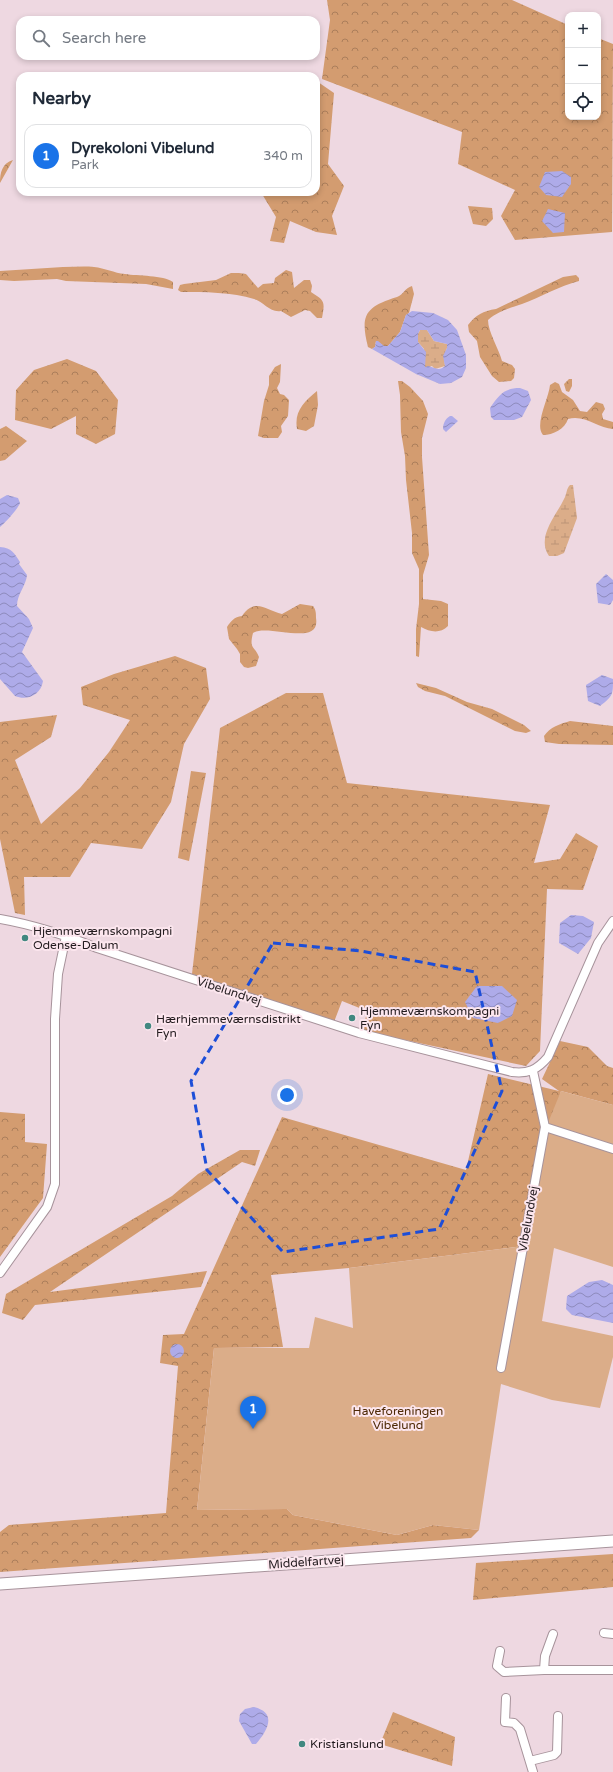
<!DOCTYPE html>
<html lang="en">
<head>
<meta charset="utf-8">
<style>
	body { margin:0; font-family:"Varela Round",sans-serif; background:#f6f6f7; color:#1f2937 }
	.controls { position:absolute; right:12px; top:12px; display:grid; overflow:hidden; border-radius:8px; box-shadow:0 2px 6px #0003 }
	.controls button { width:36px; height:36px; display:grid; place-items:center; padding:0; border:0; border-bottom:1px solid #e0e1e3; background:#fff; color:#1f2937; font:20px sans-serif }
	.you { position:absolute; left:287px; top:1095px; width:14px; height:14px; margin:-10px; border:3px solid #fff; border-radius:50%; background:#1a73e8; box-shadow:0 0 0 6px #1a73e833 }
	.badge { display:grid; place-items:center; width:26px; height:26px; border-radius:50%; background:#1a73e8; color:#fff; font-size:13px; font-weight:700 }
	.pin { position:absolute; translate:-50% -33px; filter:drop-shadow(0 1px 2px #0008) }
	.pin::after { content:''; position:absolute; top:21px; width:14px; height:12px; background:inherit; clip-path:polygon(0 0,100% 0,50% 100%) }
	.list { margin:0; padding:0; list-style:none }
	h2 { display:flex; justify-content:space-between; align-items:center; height:52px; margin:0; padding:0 16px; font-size:17px }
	h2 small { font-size:13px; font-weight:400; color:#747a83 }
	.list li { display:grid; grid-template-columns:26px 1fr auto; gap:12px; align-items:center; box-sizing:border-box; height:64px; margin:0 8px 8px; padding:0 8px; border:1px solid #e0e1e3; border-radius:12px }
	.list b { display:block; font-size:15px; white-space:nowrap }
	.list p { margin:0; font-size:13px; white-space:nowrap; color:#747a83 }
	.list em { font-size:13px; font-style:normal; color:#747a83 }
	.icon { flex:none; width:22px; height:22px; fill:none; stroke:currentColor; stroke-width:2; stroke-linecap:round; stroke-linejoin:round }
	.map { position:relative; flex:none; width:613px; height:1772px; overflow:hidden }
	.search { position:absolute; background:#fff; box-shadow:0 2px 6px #0003; left:16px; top:16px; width:304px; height:44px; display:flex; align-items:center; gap:10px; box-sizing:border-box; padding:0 14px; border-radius:12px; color:#747a83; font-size:15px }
	.panel { position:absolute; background:#fff; box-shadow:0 2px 6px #0003; left:16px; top:72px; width:304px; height:124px; border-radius:12px }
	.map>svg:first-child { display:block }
	.forest { fill:url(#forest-crowns) }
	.wetland { fill:url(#wetland-marsh) }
	.green { fill:#dbad89 }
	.water { fill:url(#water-waves); fill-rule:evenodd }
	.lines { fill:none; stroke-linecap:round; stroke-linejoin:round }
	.minor-casing { stroke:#a7939b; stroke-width:10 }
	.secondary-casing { stroke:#a7939b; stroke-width:13 }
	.minor { stroke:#fff; stroke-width:8 }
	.secondary { stroke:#fff; stroke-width:11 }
	.marked { fill:none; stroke:#1d4ed8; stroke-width:3; stroke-dasharray:8 5; stroke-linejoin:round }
	.poi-dot { fill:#418880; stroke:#fce6ee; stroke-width:1.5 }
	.labels { text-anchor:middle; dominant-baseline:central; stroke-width:4; stroke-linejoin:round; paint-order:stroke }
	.poi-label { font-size:12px; fill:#221b1e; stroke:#fce6ee; text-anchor:start }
	.street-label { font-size:12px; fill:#221b1e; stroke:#fce6ee }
	.park-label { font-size:12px; fill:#4d2905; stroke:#fce6ee }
</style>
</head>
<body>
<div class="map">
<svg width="613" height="1772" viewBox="0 0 613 1772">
	<defs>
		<pattern id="forest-crowns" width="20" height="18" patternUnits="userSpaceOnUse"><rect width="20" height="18" fill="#d39c70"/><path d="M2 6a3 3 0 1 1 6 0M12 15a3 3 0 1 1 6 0" fill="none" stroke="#ab7e5b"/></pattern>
		<pattern id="wetland-marsh" width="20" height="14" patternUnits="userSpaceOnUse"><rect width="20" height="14" fill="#dbad89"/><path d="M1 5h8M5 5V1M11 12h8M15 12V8" fill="none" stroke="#bc9476"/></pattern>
		<pattern id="water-waves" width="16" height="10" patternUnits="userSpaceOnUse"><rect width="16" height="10" fill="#aeabe9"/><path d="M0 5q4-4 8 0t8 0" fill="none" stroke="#8d8abc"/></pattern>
	</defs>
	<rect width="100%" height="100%" fill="#eed8e1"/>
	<path class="forest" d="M 327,0 L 512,0 L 568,25 L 568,117 L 598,117 L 598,38 L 613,44 L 612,232 L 515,240 L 501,216 L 515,190 L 458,164 L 462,132 L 322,79 L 330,20 Z
		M 318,82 L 334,93 L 328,164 L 344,186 L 332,216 L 337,235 L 316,232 L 290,221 L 284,243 L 270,241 L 276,217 L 262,194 L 266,192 L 316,192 Z
		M 13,160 L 0,183 C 0,173 2,163 13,160 Z
		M 468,206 L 492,208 L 493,219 L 486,226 L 473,224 Z
		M 63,267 C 73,267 84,266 94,267 C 105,268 114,273 125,274 C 138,276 163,275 173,282 L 173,289 L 146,284 L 66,281 L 57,279 L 14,281 L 0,280 L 0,271 Z
		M 286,270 L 292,272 L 294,288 L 304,280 L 310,280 L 312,286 L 311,292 C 325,301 325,301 322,318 L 317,318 L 310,311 L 305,310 L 291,317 L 281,311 C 270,313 264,302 254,299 C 233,292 203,292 181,292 L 178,290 L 180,285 L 184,284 L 216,280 L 231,273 L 239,273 L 246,274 L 258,288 L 263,284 L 274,283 L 275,278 Z
		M 576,275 L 579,278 L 579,281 C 559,286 541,297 522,304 C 508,309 500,310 488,320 C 488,332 499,349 502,361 L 512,365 L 515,369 L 514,378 L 511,381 L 499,382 L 492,376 L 480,357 L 477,341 L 469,332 L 468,325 C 476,315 483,311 496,309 L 563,277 Z
		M 412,286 L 414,294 L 409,313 L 406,315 L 400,332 L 388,346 L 384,346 L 376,341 L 375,347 L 372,349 L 368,347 C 360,315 365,307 397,297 C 403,295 405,288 412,286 Z
		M 67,359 L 96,371 L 118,400 L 115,434 L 96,444 L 76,434 L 76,416 L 51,429 L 15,420 L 16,390 L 34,370 Z
		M 281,364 L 280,382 L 277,388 L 280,394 L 284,395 L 289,400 L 288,416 L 281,426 L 282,432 L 278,438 L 264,438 L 258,436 L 264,401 L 269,385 L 269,376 L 275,367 Z
		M 569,379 L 572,379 L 572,386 L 569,392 L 566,391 L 564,384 Z
		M 398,381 L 402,381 L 410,387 L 423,401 L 428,414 L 422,438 L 422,457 L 429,555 L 423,575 L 423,599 L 441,601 L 448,604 L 448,626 C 440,634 430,632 421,627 L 419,657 L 416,656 L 416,629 L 419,604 L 419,569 L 412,553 L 412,533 L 406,480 L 405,456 L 401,432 L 400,395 Z
		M 555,382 L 559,384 L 562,392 L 573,400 L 580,411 L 587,412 L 596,402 L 603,404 L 605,409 L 602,414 L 603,419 L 613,422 L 613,429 C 598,428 584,414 568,419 C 565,429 553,435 543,435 C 534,425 549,398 550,385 Z
		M 317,391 L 318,405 L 314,426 L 306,431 L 297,429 C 294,411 304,402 317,391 Z
		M 6,426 L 27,441 L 5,460 L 0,461 L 0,429 Z
		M 300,604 L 313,606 C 316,610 316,613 316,618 C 321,648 267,623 253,633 C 249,649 254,645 259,657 L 256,666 L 248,668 L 244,667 L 240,662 L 240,654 L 237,649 L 229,639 L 227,627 C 231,621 234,617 242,616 C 255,597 266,610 282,614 Z
		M 175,656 L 206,668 L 210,699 L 184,744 L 171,802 L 142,849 L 91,843 L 70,877 L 24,877 L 25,915 L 15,913 L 0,839 L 0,722 L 57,715 L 51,737 L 15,760 L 41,824 L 80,788 L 109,752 L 130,720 L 83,705 L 81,687 L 114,674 Z
		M 416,683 L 436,688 L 467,702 L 492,709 L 524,725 L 531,731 L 526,733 L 515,731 L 445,696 L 425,691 L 418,687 Z
		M 286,693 L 323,693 L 347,783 L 550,805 L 534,863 L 560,859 L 576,833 L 598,846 L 583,890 L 547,889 L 540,1051 L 526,1066 L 363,1031 L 367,1011 L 342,1001 L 334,1022 L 192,974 L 220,728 Z
		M 570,721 L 613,726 L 613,745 L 559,744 L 545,742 L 544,736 C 550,727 560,724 570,721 Z
		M 191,771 L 206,773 L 189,861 L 178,858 Z
		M 560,1041 L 588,1047 L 607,1066 L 613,1068 L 613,1105 L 561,1091 L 523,1246 L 349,1268 L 271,1275 L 283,1347 L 214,1348 L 197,1510 L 287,1509 L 293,1515 L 397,1535 L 433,1525 L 479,1530 L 471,1538 L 0,1572 L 0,1532 L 9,1525 L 166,1513 L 178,1366 L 160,1363 L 163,1335 L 184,1334 L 282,1117 L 466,1170 L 488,1074 L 559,1091 L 542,1079 Z
		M 0,1112 L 25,1114 L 25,1142 L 47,1144 L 43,1198 L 0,1257 Z
		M 240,1150 L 260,1150 L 255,1166 L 242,1162 L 50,1292 L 207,1271 L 201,1287 L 35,1305 L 23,1320 L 2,1313 L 6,1294 L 172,1196 L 198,1174 Z
		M 613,1554 L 613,1587 L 473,1600 L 476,1563 Z
		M 393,1712 L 455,1737 L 452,1766 L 380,1744 Z"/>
	<path class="wetland" d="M 420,330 L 427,330 L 434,341 L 447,344 L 447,348 L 444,356 L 445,366 L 435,369 L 432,366 L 425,368 L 424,349 L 418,342 L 418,334 Z
		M 570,485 L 573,485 L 577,518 L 564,553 L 557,556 L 549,556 C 536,537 556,516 564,499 C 567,494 566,489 570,485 Z"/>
	<path class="green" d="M 561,1091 L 613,1105 L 613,1267 L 554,1248 L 542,1321 L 613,1336 L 613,1357 L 600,1408 L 552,1400 L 501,1384 L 479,1530 L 433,1525 L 397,1535 L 293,1515 L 287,1509 L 197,1510 L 214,1348 L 309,1348 L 315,1317 L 353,1328 L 349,1268 L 523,1246 L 541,1140 Z"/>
	<path class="water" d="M 562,171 L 571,177 L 571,184 L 562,197 L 546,195 L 539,187 L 545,172 Z
		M 548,209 L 565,213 L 564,232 L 553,233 L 542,221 Z
		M 412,311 L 433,313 L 448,320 L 457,330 L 466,355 L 466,368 L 462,377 L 451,383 L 440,384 L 416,374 L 372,349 L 375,347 L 376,341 L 378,341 L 384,346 L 388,346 L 400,332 L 406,315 ZM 420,330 L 427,330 L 434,341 L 447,344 L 447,348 L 443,356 L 445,366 C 439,372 434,367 428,366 L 425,367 L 426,352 L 418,342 L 418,334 Z
		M 520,388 L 528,391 L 531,400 L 522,417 L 514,420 L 494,420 L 491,417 L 490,408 C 499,395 504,388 520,388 Z
		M 450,416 L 452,416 L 458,421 L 446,432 L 443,429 C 443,424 445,419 450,416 Z
		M 7,495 L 18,498 L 20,503 C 18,509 4,524 0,527 L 0,499 Z
		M 0,547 C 12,548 14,553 20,562 L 19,564 L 27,575 C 26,586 17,594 17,606 L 29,619 L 33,628 L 22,652 L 43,681 C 41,695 27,701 15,696 L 0,679 Z
		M 606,574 L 613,580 L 613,600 L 610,605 L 598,603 L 596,584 Z
		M 602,675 L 613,679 C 613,695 613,696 600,706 L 588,701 L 586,685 Z
		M 571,915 L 583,916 L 594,922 L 591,938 L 578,954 L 559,943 L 560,923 Z
		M 477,986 L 502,986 L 517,1000 L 512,1016 L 498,1023 L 473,1018 L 465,1002 Z
		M 602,1280 L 613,1285 L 613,1323 L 572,1315 L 566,1309 L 567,1296 L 589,1282 Z
		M170 1351a7 7 0 1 1 14 0a7 7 0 1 1-14 0Z
		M 254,1707 C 278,1713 267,1731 256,1744 L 252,1744 L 239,1721 L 240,1714 L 245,1709 Z"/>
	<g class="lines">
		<g class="minor-casing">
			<path id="minor" d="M 0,919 C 34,925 65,935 97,948 L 359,1033 L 512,1072 C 528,1074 537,1070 548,1057 L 598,943 L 613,921
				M 545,1127 L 613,1149
				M 0,1273 L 47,1207 L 55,1184 L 55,1019 L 58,974 L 66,936
				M 501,1368 L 545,1127 L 533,1071
				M 604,1633 L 613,1634
				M 500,1651 L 497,1666 L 504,1672 L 544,1670 L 613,1670
				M 544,1670 L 545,1656 L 553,1634
				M 506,1698 L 505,1722 L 514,1723 L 520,1729 L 533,1772
				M 530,1761 L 554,1755 L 557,1752 L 558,1716"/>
		</g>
		<g class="secondary-casing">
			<path id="secondary" d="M 0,1584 L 613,1541"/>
		</g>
		<use href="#minor" class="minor"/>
		<use href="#secondary" class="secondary"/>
	</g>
	<path class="marked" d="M 273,943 L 361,951 L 475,972 L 502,1091 L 439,1229 L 283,1252 L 207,1170 L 191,1081 Z"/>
	<g class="poi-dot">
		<circle cx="25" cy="938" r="4"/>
		<circle cx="352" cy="1018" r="4"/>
		<circle cx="148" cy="1026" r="4"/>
		<circle cx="302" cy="1744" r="4"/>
	</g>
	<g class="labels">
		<g class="poi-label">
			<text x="33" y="931">Hjemmeværnskompagni<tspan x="33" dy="14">Odense-Dalum</tspan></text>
			<text x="360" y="1011">Hjemmeværnskompagni<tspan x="360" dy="14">Fyn</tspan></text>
			<text x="156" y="1019">Hærhjemmeværnsdistrikt<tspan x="156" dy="14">Fyn</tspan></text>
			<text x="310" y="1744">Kristianslund</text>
		</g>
		<g class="street-label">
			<text transform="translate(229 991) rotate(18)">Vibelundvej</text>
			<text transform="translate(528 1219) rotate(-80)">Vibelundvej</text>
			<text transform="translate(306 1562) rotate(-4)">Middelfartvej</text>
		</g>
		<g class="park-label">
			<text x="398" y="1411">Haveforeningen<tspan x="398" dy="14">Vibelund</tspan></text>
		</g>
	</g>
</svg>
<div class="controls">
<button>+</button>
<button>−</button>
<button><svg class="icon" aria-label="locate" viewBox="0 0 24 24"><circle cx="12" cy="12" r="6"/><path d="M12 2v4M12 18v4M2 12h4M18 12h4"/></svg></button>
</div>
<div class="you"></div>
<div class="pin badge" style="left:253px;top:1429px">1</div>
<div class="search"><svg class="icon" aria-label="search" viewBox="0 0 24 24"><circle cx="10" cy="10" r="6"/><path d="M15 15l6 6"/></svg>Search here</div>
<section class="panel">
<h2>Nearby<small></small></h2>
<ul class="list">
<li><span class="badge">1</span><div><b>Dyrekoloni Vibelund</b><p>Park</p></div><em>340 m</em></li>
</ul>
</section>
</div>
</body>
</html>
